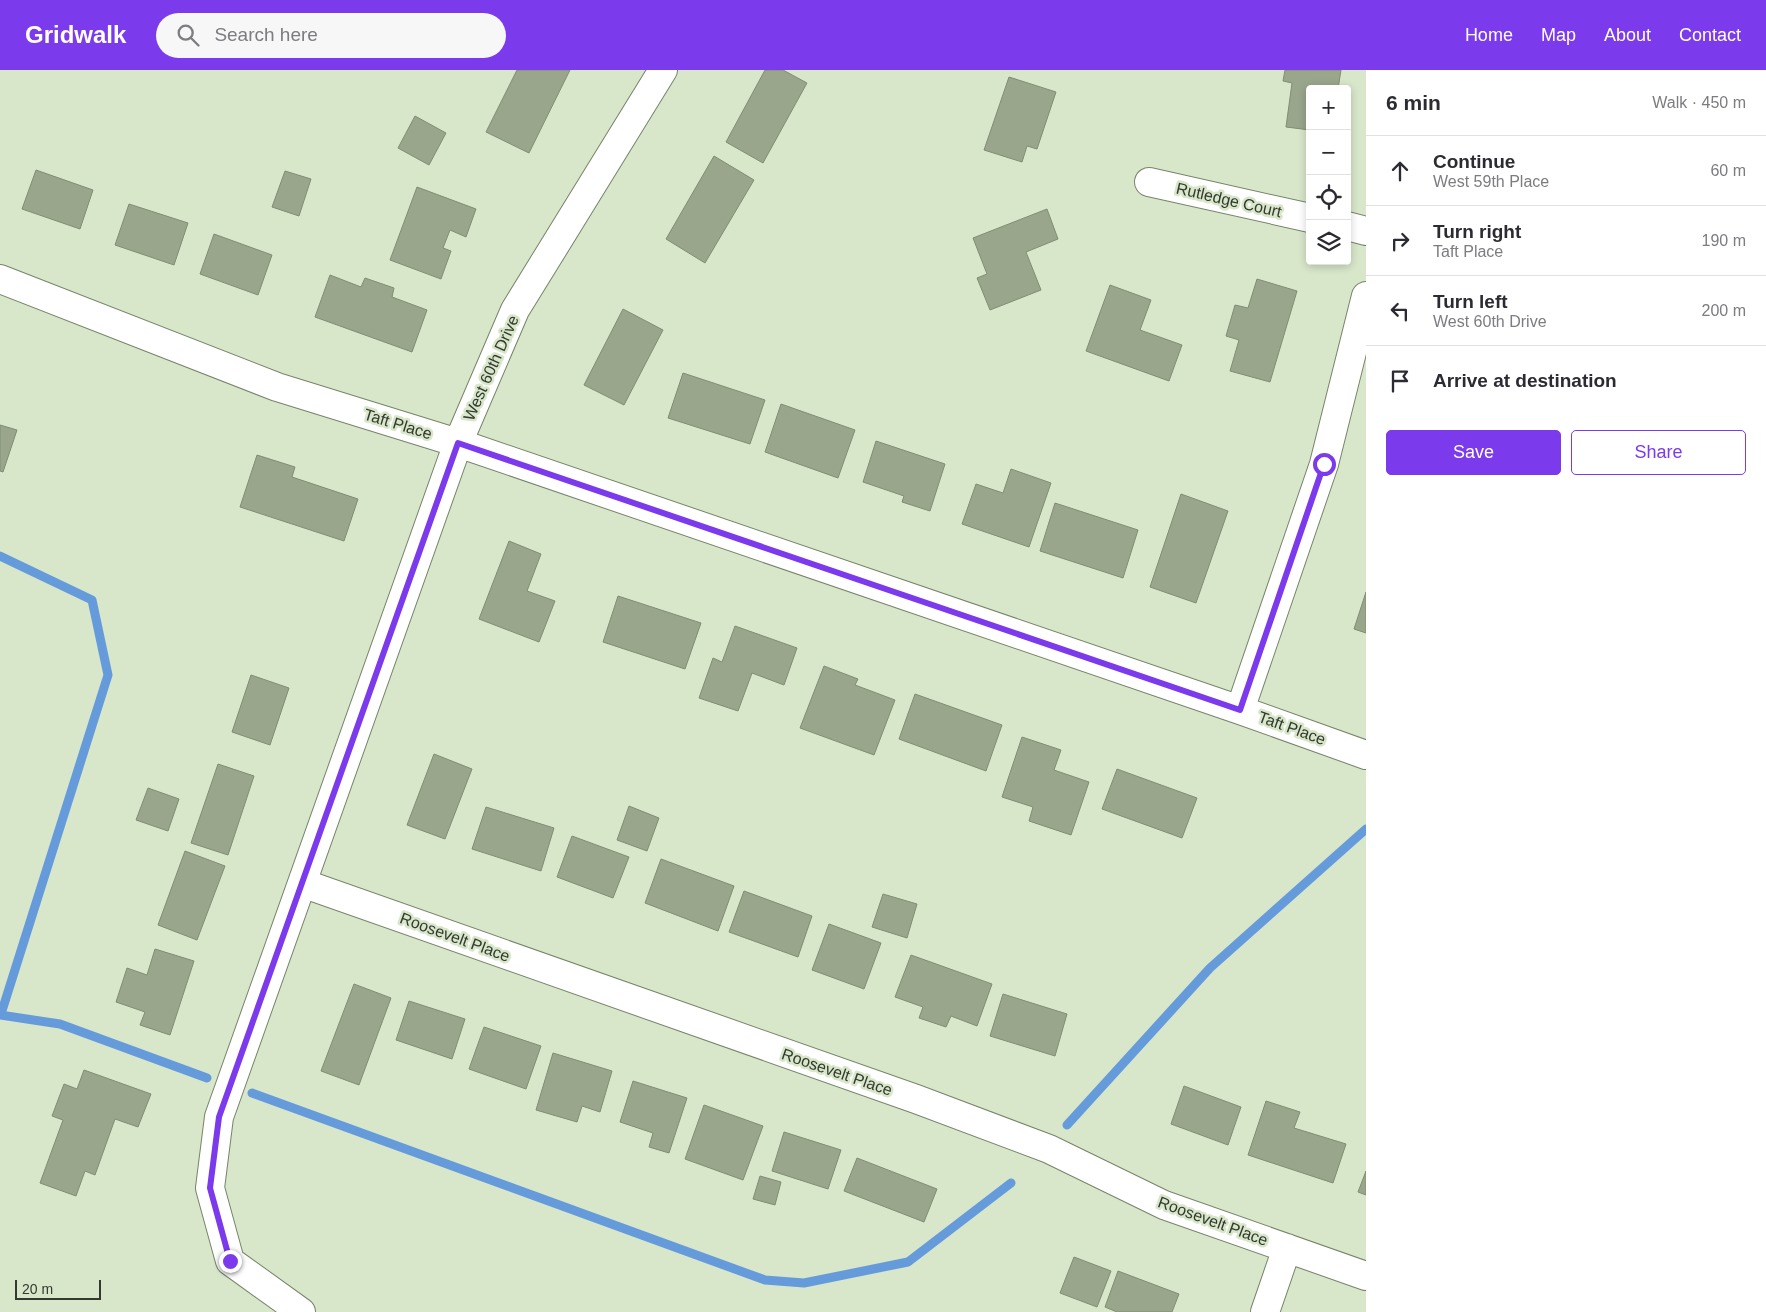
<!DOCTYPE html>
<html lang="en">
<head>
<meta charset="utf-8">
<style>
	body { margin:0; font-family:Arial,sans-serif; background:#f7f7f7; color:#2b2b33 }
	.controls { position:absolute; right:15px; top:15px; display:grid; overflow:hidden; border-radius:5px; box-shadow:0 2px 8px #0003 }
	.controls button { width:45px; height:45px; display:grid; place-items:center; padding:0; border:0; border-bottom:1px solid #e1e1e2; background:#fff; color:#2b2b33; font:25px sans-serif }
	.scale { position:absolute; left:15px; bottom:12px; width:86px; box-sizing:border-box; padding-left:5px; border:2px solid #33392e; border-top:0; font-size:14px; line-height:18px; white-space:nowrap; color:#33392e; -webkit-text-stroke:4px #d8e6ca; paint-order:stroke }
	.stop { position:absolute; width:15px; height:15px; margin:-11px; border:4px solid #7c3aed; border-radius:50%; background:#fff }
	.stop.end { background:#7c3aed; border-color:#fff; box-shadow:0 1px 5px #0008 }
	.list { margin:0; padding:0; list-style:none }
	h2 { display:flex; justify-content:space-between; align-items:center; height:65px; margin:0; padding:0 20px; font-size:21px }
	h2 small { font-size:16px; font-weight:400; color:#7c7c81 }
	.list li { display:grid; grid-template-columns:32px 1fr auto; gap:15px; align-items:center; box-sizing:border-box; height:70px; padding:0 20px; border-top:1px solid #e1e1e2 }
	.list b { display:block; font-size:19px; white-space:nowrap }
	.list p { margin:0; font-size:16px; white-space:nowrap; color:#7c7c81 }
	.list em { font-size:16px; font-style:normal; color:#7c7c81 }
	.actions { display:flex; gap:10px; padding:15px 20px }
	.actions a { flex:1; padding:11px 0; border:1px solid #7c3aed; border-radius:5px; text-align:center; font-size:18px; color:#7c3aed }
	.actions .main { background:#7c3aed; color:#fff }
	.icon { flex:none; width:28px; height:28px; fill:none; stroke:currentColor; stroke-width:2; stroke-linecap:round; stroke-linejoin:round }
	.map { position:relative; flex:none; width:1366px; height:1242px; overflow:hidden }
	header { display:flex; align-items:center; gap:30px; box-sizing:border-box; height:70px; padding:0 25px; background:#7c3aed; color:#fff }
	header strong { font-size:24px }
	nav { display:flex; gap:28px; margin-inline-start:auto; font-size:18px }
	.search { width:350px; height:45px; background:#f7f7f7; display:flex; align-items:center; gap:12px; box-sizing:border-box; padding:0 18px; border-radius:28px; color:#7c7c81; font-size:19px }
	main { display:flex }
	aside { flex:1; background:#fff }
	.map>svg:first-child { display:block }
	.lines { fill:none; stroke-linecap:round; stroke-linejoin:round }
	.stream { stroke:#669bdb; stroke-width:9 }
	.building { fill:#99a68c; stroke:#808d73 }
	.minor-casing { stroke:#77846b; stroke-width:30 }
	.minor { stroke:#fff; stroke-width:28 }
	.route { stroke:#7c3aed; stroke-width:6 }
	.labels { text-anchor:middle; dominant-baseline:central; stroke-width:5; stroke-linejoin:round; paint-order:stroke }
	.street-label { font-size:16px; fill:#33392e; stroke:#d8e6ca }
</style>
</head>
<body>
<header>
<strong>Gridwalk</strong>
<div class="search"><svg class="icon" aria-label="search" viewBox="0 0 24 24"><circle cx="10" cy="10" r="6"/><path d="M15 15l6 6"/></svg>Search here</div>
<nav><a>Home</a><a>Map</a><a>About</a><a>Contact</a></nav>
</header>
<main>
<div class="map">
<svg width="1366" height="1242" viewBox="0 0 1366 1242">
	<rect width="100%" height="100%" fill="#d8e6ca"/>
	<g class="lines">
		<path class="stream" d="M 0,486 L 92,530 L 108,605 L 1,944
			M 0,945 L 60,954 L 207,1008
			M 252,1023 L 765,1210 L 804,1213 L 908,1192 L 1011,1113
			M 1067,1055 L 1210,898 L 1366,759"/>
	</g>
	<path class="building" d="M 517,0 L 570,0 L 529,83 L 486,62 Z
		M 765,0 L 783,0 L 807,13 L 763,93 L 726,72 Z
		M 1285,0 L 1341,0 L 1338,19 L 1310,19 L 1310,60 L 1286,57 L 1292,13 L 1283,11 Z
		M 1009,7 L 1056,22 L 1037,79 L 1027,76 L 1022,92 L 984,80 Z
		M 415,46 L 446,63 L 429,95 L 398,78 Z
		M 714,86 L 754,110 L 705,193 L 666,169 Z
		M 36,100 L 93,120 L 80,159 L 22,139 Z
		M 285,101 L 311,109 L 299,146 L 272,137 Z
		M 417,117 L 476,139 L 466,167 L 450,160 L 443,178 L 451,181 L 441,209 L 390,190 Z
		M 129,134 L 188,153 L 174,195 L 115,175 Z
		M 1047,139 L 1058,169 L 1026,182 L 1041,220 L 990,240 L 977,208 L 987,204 L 973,168 Z
		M 214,164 L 272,185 L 258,225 L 200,204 Z
		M 330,205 L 361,217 L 365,208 L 394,218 L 392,227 L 427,240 L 412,282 L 315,247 Z
		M 1257,209 L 1297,221 L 1270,312 L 1230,301 L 1239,270 L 1226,266 L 1235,235 L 1248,238 Z
		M 1110,215 L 1151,230 L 1140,260 L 1182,275 L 1169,311 L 1086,281 Z
		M 623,239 L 663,260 L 624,335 L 584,315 Z
		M 683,303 L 765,330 L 750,374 L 668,348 Z
		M 781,334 L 855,360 L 838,408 L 765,382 Z
		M 0,355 L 17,360 L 3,402 L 0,401 Z
		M 876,371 L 945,394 L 930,441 L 902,432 L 904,426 L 863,412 Z
		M 257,385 L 295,397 L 292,407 L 358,429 L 344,471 L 240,437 Z
		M 1011,399 L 1051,413 L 1029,477 L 962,454 L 976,414 L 1003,423 Z
		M 1181,424 L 1228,441 L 1196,533 L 1150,517 Z
		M 1055,433 L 1138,460 L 1123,508 L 1040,481 Z
		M 509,471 L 541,484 L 527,521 L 555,531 L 539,572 L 479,549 Z
		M 1366,522 L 1366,563 L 1354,559 Z
		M 618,526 L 701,553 L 685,599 L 603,572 Z
		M 735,556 L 797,578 L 784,615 L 752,603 L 738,641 L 699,628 L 713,588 L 722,592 Z
		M 824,596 L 858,609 L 855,615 L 895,630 L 874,685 L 800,658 Z
		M 251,605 L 289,618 L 270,675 L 232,662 Z
		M 915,624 L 1002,655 L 986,701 L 899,669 Z
		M 1022,667 L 1061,680 L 1054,700 L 1089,712 L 1071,765 L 1029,751 L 1033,737 L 1002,727 Z
		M 434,684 L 472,699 L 445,769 L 407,755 Z
		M 218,694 L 254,706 L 228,785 L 191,773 Z
		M 1117,699 L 1197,728 L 1182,768 L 1102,739 Z
		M 148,718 L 179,729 L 168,761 L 136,750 Z
		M 629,736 L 659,748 L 647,781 L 617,770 Z
		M 486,737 L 554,758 L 541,801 L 472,779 Z
		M 572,766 L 629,787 L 613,828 L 557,807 Z
		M 185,781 L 225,796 L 197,870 L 158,855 Z
		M 661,789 L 734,816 L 718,861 L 645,833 Z
		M 744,821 L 812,846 L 798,887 L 729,862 Z
		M 883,824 L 917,834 L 907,868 L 872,857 Z
		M 829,854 L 881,873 L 864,919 L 812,900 Z
		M 155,879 L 194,891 L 170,965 L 140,955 L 145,942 L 116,932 L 127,898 L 147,905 Z
		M 911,885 L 992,914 L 977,956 L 951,946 L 946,957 L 919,948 L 923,937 L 895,927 Z
		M 354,914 L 391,928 L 359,1015 L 321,1001 Z
		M 1003,924 L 1067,944 L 1055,986 L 990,966 Z
		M 409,931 L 465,949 L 452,989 L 396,970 Z
		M 484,957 L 541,976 L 526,1019 L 469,999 Z
		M 553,983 L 612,1001 L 600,1042 L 582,1036 L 577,1052 L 536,1040 Z
		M 84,1000 L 151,1024 L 138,1057 L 115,1049 L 95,1105 L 85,1101 L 76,1126 L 40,1113 L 63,1050 L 52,1046 L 64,1014 L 77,1019 Z
		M 633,1011 L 687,1028 L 669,1083 L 649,1077 L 653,1063 L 620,1052 Z
		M 1184,1016 L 1241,1037 L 1228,1075 L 1171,1054 Z
		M 1266,1031 L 1300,1042 L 1294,1058 L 1346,1074 L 1333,1113 L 1248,1085 Z
		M 704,1035 L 763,1056 L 743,1110 L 685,1089 Z
		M 784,1062 L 841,1080 L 828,1119 L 772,1101 Z
		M 857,1088 L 937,1119 L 924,1152 L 844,1121 Z
		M 1366,1101 L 1366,1125 L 1358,1122 Z
		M 760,1106 L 781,1112 L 775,1135 L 753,1129 Z
		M 1074,1187 L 1111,1201 L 1097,1237 L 1060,1223 Z
		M 1118,1201 L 1179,1224 L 1172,1242 L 1117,1242 L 1105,1237 Z"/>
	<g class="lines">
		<g class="minor-casing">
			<path id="minor" d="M 1149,112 L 1310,148
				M 1347,156 L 1366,161
				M 0,209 L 277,317 L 458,373 L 1240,640 L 1366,685
				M 1240,640 L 1324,394 L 1366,226
				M 302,813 L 916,1029 L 1049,1079 L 1164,1135 L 1366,1206
				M 301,1242 L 230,1191 L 210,1118 L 219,1047 L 458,373 L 515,240 L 663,0
				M 1265,1242 L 1287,1178"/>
		</g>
		<use href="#minor" class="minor"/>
	</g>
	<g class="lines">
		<path class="route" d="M 230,1191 L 210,1118 L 219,1047 L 458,373 L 1240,640 L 1324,394"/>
	</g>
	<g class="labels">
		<g class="street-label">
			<text transform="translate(1229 130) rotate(13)">Rutledge Court</text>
			<text transform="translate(491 298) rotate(-66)">West 60th Drive</text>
			<text transform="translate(398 354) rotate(17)">Taft Place</text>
			<text transform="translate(1292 658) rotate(20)">Taft Place</text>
			<text transform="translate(455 867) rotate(20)">Roosevelt Place</text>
			<text transform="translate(837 1002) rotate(19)">Roosevelt Place</text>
			<text transform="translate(1213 1151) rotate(20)">Roosevelt Place</text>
		</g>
	</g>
</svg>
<div class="controls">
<button>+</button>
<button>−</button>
<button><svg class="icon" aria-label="locate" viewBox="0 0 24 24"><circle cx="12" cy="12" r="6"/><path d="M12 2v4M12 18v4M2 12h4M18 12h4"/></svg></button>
<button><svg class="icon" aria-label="layers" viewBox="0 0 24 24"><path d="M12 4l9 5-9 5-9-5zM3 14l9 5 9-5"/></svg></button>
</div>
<div class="scale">20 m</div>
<div class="stop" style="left:1324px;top:394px"></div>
<div class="stop end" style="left:230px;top:1191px"></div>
</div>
<aside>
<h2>6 min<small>Walk · 450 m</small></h2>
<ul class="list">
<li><svg class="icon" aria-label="ahead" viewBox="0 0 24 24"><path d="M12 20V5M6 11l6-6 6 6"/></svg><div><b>Continue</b><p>West 59th Place</p></div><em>60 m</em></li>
<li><svg class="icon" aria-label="right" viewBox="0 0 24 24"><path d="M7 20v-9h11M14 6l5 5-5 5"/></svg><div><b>Turn right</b><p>Taft Place</p></div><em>190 m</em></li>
<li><svg class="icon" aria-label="left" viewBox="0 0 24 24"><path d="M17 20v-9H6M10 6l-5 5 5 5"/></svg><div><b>Turn left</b><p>West 60th Drive</p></div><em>200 m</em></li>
<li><svg class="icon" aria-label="arrive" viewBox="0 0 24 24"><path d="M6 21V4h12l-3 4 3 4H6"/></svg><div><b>Arrive at destination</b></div></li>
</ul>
<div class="actions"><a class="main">Save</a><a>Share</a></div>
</aside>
</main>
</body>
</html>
